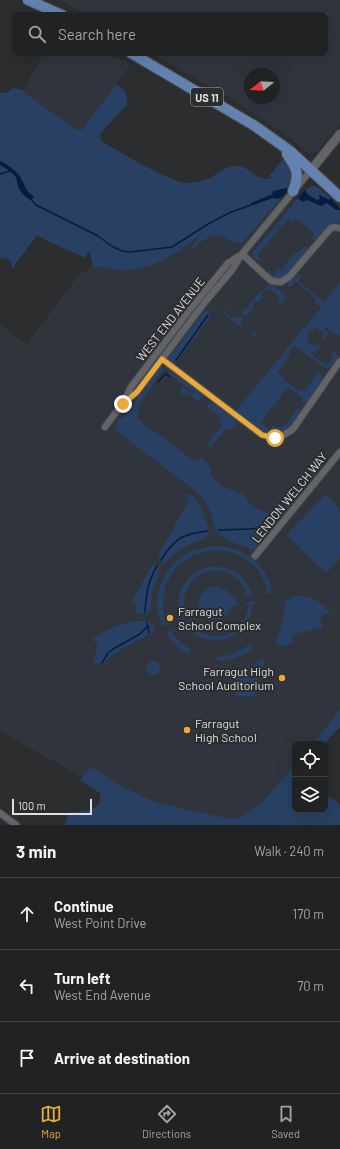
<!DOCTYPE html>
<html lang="en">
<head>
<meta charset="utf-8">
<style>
	body { margin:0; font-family:Barlow,sans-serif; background:#2d2f30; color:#f1f3f6 }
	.controls { position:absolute; right:12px; bottom:12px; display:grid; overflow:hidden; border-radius:8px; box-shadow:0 4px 16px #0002 }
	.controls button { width:36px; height:36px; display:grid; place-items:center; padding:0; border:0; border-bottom:1px solid #3d3f41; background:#202223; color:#f1f3f6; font:20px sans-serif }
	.compass { position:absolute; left:244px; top:68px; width:36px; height:36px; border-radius:50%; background:#202223; box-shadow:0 4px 16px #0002; rotate:252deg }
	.scale { position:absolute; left:12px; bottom:10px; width:80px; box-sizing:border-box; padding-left:4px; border:2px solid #dedfe1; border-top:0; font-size:11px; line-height:14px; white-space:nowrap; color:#dedfe1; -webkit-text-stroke:3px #2b2d2f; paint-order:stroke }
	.stop { position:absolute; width:12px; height:12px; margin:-9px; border:3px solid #eaaa39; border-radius:50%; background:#fff }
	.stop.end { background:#eaaa39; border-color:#fff; box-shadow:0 1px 4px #0008 }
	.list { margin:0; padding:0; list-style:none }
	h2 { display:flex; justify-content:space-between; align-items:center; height:52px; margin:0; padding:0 16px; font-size:17px }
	h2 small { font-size:13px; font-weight:400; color:#a2a4a6 }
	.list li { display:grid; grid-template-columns:26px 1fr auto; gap:12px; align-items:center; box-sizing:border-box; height:72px; padding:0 16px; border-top:1px solid #3d3f41 }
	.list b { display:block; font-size:15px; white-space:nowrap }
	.list p { margin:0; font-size:13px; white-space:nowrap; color:#a2a4a6 }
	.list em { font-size:13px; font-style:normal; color:#a2a4a6 }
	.icon { flex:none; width:22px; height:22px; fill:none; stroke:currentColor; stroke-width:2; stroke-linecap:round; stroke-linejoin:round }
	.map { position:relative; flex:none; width:340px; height:825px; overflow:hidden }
	.search { position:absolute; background:#202223; box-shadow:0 4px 16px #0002; left:12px; right:12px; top:12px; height:44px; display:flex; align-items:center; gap:10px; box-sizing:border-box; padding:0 14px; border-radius:8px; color:#a2a4a6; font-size:15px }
	.sheet { height:268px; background:#202223 }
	nav { display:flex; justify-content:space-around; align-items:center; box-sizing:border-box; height:56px; border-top:1px solid #3d3f41; background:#202223; font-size:11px; color:#a2a4a6 }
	nav a { display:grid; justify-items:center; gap:2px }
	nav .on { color:#eaaa39 }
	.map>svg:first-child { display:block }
	.built { fill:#30353d; fill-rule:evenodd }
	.green { fill:#284063 }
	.water { fill:#041d40 }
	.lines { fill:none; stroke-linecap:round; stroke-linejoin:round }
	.stream { stroke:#041d40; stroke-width:1.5 }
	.minor-casing { stroke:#494a4c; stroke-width:8 }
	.tertiary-casing { stroke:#494a4c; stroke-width:10 }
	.primary-casing { stroke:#494a4c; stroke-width:12 }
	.minor { stroke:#626467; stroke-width:6 }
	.tertiary { stroke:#626467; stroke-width:8 }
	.primary { stroke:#6382af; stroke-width:10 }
	.route { stroke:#eaaa39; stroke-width:5 }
	.poi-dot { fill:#eaaa39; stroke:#2b2d2f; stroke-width:1.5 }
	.labels { text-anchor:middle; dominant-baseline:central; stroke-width:4; stroke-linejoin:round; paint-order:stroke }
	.shield { fill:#2b2d2f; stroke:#a8aaac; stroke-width:1 }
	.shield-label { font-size:11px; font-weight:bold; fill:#dedfe1 }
	.street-label { font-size:12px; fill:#dedfe1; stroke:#2b2d2f }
	.poi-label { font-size:12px; fill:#dedfe1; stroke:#2b2d2f; text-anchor:start }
</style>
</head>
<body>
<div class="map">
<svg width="340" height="825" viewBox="0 0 340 825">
	<rect width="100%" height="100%" fill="#2b2d2f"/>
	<path class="built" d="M 59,0 L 340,0 L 340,124 L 317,151 L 313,153 L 308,153 L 287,136 L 231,98 L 151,53 L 325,53 L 325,15 L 87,15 ZM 250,74 L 274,74 L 274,98 L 250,98 Z
		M 44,53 L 106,53 L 113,57 L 125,61 L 131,64 L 83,129 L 79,130 L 74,128 L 46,110 L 22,92 Z
		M 310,186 L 316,186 L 318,187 L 340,206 L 340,720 L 318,744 L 295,744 L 295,770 L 280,787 L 235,825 L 99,787 L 0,731 L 0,324 L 19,339 L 27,344 L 78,276 L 93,266 L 102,268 L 126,270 L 161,261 L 176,253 L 192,242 L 203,232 L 277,200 L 296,200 L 306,189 Z"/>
	<path class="green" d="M 116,84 L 125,91 L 127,98 L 127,105 L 107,126 L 100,135 L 101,141 C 117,150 174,185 189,183 C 195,183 204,180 210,178 C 218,173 227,165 237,166 C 252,166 254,183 273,178 L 269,176 L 284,158 L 294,171 L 290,187 L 279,196 L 277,199 L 282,197 L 242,243 C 234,244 230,240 224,237 C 212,230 198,245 189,251 L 201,234 C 186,247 170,258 151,265 C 147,266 143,268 139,269 C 125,272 107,269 93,266 L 89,250 L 85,258 C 70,250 53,245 37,235 L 12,269 C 13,261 8,256 0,259 L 0,93 L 6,93 L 13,88 L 24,90 L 23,92 L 74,128 L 79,130 L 83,129 Z
		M 313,186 L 320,189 L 330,198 L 330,200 L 326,198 L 320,198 L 319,200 C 313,199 308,194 305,190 Z
		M 298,198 L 302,202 L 307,200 L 319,205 L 327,203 L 336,210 L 340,210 L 339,212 L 340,214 L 340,223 C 328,221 323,233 316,240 L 314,240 L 311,238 L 314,234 L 295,218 L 292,222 L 288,219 L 281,227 L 277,224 Z
		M 276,225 L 280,228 L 257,256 L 262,261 L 261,262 C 256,261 253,258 252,253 Z
		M 305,246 L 309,250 L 285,278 C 277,280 273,278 268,273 L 269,270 L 271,271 L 270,272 L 272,275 L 274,275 L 274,273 L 278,269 L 281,271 L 285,267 L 284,266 L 296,252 L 298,253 Z
		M 256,272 L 283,293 L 285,298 L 281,303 L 279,303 L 278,301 L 281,298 L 269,288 L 267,291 L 265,290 L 261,295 L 262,297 L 258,302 L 255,302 L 252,307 L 253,309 L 247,315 L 245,314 L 242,318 L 243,321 L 240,324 L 252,334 L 255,331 L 257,332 L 256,335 L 253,336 L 223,313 L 223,311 L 224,308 L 226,307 L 224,312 L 233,318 L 236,316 L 240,318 L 244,314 L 241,311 L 246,309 L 260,291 L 263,291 L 269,284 Z
		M 297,274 L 300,274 L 299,281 L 324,303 L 340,283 L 340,337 L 325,327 L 324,329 L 329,332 L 325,339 L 322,337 L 324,333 L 316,327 L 313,331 L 311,329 L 307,335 L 309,337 L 307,341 L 315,346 L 317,343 L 321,345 L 315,353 L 310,350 L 309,352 L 321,362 L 328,364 L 334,355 L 332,353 L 333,351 L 338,355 L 338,357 L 332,366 L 328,369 L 324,367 L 294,345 L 290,350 L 291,352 L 289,354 L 290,355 L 277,372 L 285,379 L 284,380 L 299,391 L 301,390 L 304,392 L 318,373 L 315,371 L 315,369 C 318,370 321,372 322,376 C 324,381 310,399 306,403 L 302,403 L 301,401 L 302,397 L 288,387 L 281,395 L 281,396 L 267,414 L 261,423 L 269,430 L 273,425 C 285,433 291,416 298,408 L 300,409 L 300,412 C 296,418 292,425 287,430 C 271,444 250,422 238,412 L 237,409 L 322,306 L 320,305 L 314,304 L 317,300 L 296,281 L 290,287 L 288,286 L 288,283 Z
		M 210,310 L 210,317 L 178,360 L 176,361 L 171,362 L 169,359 L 169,357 L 205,311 Z
		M 161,367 L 165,368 L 154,381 L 154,384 L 136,408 L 139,411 L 137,415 L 137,419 L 145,425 L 163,437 L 191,459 L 195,461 L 202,457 L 211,468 L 211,475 L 221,486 L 243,494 L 252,506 L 267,513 L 270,513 L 275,505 L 278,504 L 282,506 L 280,512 L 316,468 L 320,471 L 256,549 L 252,550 C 240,544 226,542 217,532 L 208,506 L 197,492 L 115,430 L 115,428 L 119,419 L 122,418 L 126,414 Z
		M 170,371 L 203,396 L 198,403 L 196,404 L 198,401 L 187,393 L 185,396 L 180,393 L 182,389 L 180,387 L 183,387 L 192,394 L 194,392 L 179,382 L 169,373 Z
		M 210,403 L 214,404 L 236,421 L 237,424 L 231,430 L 227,428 L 210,448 L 210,446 L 205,447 L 222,424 L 218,421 L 221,417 L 208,408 L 206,410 L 205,409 Z
		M 186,494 L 191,495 L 196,500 L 203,512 L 209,529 L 209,534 L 203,539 L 188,545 L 179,551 L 166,562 L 163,562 L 159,559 L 158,556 L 189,500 L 185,497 Z
		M 325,495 L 333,501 L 340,512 L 340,556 L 335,564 L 326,573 L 288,536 L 289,532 Z
		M 216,546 C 237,546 258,557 267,577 C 270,581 272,587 271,592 L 270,593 L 265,594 L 265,592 L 268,591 L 264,581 L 258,569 L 246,559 L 231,552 L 214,550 L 195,554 L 176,567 L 165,586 L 163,609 L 166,623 L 170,622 L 171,623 L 166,626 L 163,625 C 149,603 162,569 183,556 C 193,549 204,547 216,546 Z
		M 155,565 L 159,567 C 161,573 156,580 154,585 C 151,595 153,605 147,613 L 136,614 L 137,605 L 131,602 L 152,566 Z
		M 212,566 C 233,568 244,573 252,594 L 256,593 L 256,594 L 243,596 L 244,595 L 247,593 C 230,554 176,570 185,613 L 189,612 L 190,613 L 178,620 L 177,619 L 181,616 C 175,601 180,584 194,573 C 199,569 206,568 212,566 Z
		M 216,586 C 223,588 228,590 232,596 L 236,596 L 237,605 L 232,606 C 230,616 219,622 209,619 C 207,618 206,616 204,615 L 200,616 L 196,608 L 199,606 C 198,594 205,588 216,586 Z
		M 295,596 C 310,595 322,601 330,613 L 320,616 L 323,627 L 292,635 L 293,643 L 280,647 L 275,641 C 282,628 284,616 285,602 L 291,598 Z
		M 257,601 L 257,603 L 253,603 C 251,630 224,649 199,637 C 193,634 189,628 185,624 L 181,626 L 181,625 L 192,618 L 192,620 L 189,622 C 211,648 243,637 249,605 L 245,604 L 244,603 Z
		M 148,621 L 155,627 L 154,631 L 151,634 L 118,651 L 109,658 L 104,664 L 93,662 L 98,644 L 93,641 L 94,638 C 114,626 125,620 148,621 Z
		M 174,628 L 174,629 L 171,632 L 180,642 L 191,650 L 189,654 C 181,650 168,642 167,632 Z
		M 250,644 L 253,648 C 242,657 230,661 217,661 L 217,657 C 232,655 237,653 250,644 Z
		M 262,660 L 265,660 L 254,696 L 251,697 L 236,696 L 235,690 L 230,683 L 248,666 Z
		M146 668a7 7 0 1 1 14 0a7 7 0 1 1-14 0Z
		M 340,709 L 340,727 L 324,744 L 313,744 Z
		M 295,765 L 295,810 L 325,810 L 325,793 L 329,797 L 334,799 L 340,805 L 340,825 L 65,825 L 68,813 C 76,812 97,811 100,802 C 101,799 100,796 100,793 L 80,780 L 86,772 L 92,767 L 121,786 L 157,803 L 231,819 L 245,815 L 263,801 Z"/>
	<path class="water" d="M 0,161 C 7,164 14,169 19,175 C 24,182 25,191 34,197 L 31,200 C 25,197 20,192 18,186 C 17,182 17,179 15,176 C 11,171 5,168 0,165 Z
		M 290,187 L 282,197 L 277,199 L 273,198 L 253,205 L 251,203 L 273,194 L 272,192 L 274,191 Z
		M 305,190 L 308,195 L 317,200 L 320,199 L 319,196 L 320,195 L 329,200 L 330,198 L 340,208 L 340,210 L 336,210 L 327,203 L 321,206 L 307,200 L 302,202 L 298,198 Z"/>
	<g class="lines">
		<path class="stream" d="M 0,174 L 10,171
			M 30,198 L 36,205 L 98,236 L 113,247 L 122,251 L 130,252 L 172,247 L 208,224 L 231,212 L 254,204
			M 176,360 L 208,315
			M 158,382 L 165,374 L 166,374 L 170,377
			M 219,530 L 250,529 L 266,527 L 269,528
			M 161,560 C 175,538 182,534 208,531
			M 145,612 C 146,595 148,581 157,566
			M 147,623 L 149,633
			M 102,663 L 108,653 L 113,649 L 140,634 L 148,626"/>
		<g class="minor-casing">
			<path id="minor" d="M 242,254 L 268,278 L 272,281 L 281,282 L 289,277 L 331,228 L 334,227 L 340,228
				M 162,359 L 262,435 C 276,439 282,437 293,429 L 340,361
				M 123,403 L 137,392 L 205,302 L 232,270 L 242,254 L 311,170
				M 105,427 L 123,403 L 131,387 L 188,312 L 228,263 L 239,256
				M 255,556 L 340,452
				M 0,813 L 16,825"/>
		</g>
		<g class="tertiary-casing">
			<path id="tertiary" d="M 311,170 L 340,134"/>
		</g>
		<g class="primary-casing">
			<path id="primary" d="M 28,0 L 62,15
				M 131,53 L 255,126 L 290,151 L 340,197
				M 287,154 C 297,169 300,174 293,191"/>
		</g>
		<use href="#minor" class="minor"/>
		<use href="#tertiary" class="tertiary"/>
		<use href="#primary" class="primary"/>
	</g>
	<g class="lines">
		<path class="route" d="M 123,404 L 137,392 L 162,359 L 262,435 L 275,438"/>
	</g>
	<g class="poi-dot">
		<circle cx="170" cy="618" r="4"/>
		<circle cx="282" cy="678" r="4"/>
		<circle cx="187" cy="730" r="4"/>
	</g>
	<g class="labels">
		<rect class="shield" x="191" y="88" width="32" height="18" rx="3"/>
		<g class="shield-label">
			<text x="207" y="97">US 11</text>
		</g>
		<g class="street-label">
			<text transform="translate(170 319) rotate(-52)">WEST END AVENUE</text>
			<text transform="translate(289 497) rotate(-51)">LENDON WELCH WAY</text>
		</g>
		<g class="poi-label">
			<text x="178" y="611">Farragut<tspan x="178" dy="14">School Complex</tspan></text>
			<text x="274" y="671" text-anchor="end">Farragut High<tspan x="274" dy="14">School Auditorium</tspan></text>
			<text x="195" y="723">Farragut<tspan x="195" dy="14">High School</tspan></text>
		</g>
	</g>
</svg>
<div class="controls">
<button><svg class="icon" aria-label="locate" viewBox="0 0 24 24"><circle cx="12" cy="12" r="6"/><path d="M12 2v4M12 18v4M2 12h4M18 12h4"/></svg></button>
<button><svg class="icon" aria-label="layers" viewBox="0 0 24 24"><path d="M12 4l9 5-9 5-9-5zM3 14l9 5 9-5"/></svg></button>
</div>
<svg class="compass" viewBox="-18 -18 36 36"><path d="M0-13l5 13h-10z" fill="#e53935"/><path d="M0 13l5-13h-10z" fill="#a2a4a6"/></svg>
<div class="scale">100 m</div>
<div class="stop" style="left:275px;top:438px"></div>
<div class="stop end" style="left:123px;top:404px"></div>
<div class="search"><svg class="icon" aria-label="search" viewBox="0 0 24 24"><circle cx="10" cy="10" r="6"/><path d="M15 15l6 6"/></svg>Search here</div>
</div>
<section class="sheet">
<h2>3 min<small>Walk · 240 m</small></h2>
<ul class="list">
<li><svg class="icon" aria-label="ahead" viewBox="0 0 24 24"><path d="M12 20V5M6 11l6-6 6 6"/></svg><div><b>Continue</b><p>West Point Drive</p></div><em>170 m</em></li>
<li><svg class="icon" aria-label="left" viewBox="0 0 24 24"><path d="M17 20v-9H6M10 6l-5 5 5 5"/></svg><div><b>Turn left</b><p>West End Avenue</p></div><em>70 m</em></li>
<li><svg class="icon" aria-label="arrive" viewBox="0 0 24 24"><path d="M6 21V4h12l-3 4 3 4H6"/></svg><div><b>Arrive at destination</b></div></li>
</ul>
</section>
<nav>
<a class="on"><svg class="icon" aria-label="map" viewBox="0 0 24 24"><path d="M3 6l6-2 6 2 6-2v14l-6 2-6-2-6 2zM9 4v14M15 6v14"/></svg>Map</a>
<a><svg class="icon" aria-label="directions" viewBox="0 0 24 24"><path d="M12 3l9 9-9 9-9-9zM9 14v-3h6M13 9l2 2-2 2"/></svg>Directions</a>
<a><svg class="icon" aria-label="saved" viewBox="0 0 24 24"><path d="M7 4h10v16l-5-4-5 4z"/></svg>Saved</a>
</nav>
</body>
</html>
